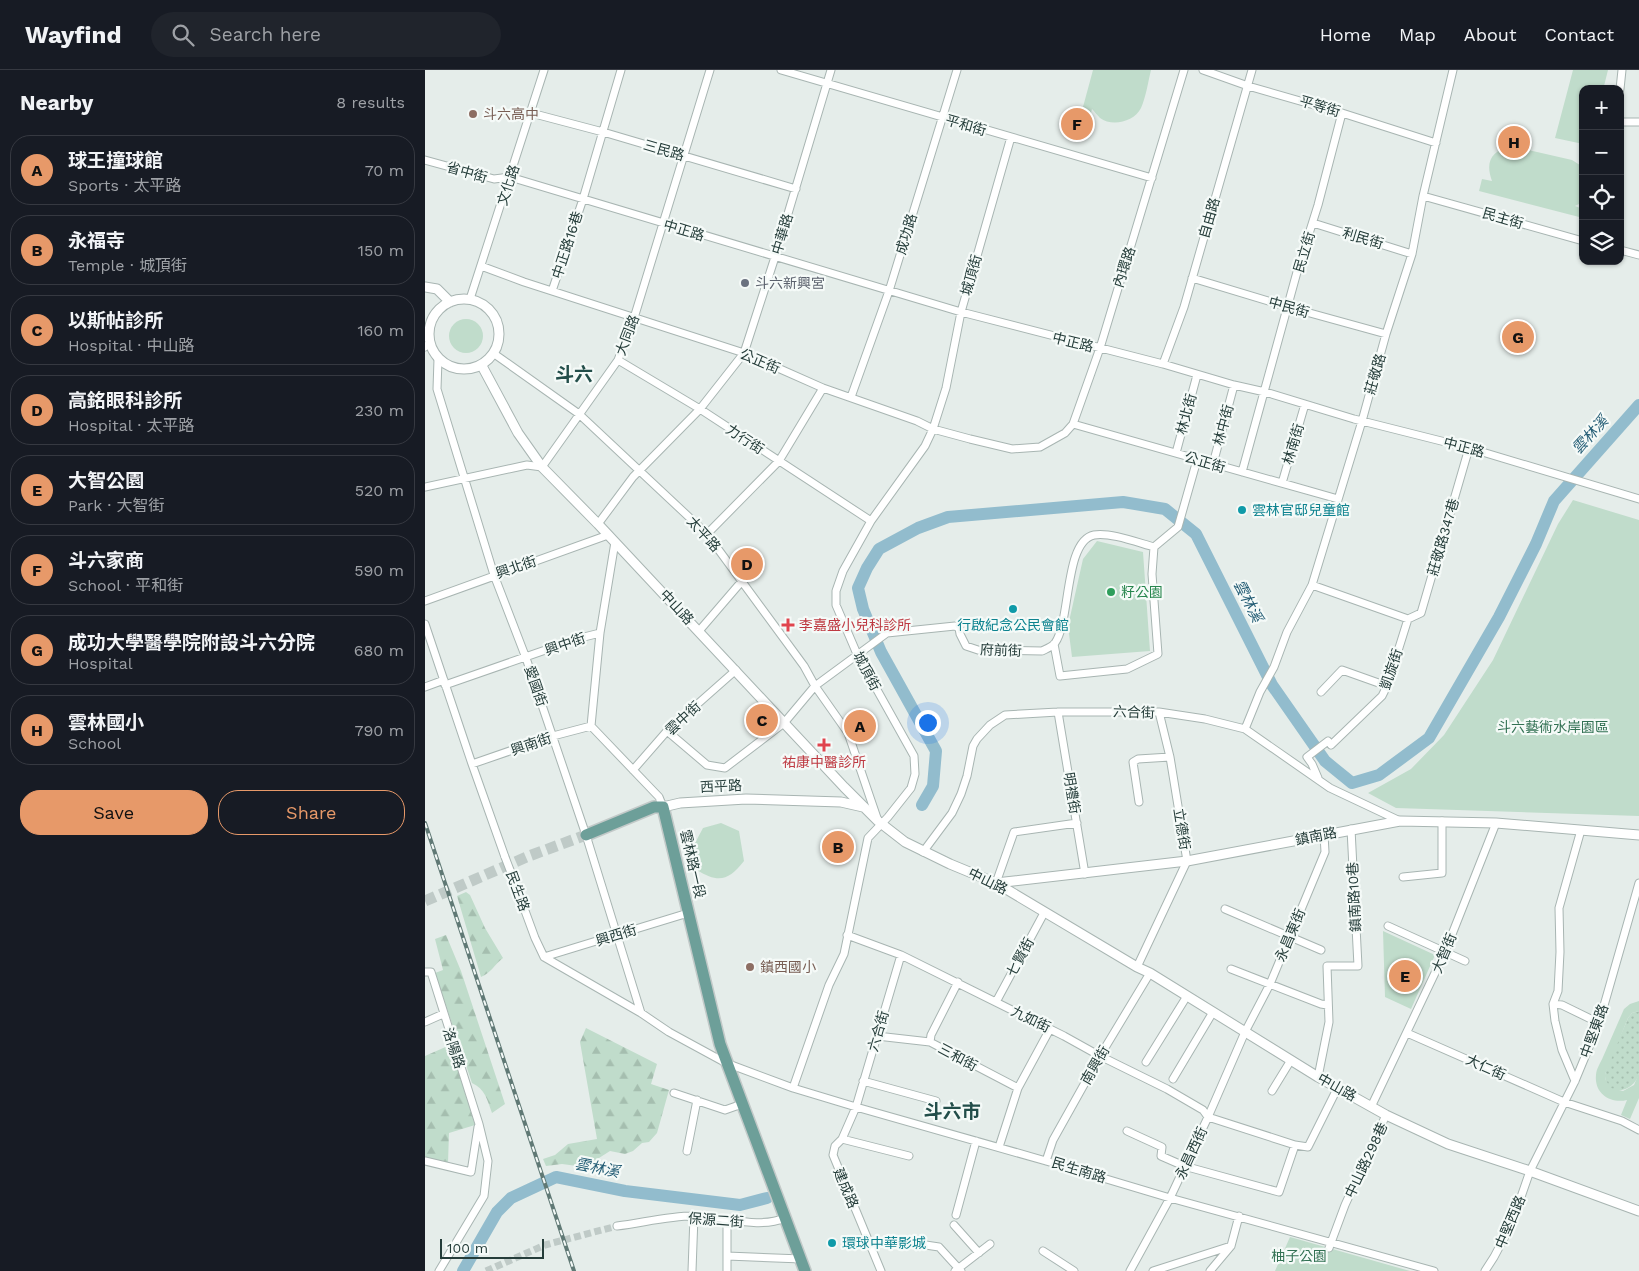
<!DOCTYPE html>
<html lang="en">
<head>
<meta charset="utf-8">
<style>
	body { margin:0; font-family:"Work Sans","Noto Sans TC",sans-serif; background:#20242c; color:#f1f3f6 }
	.controls { position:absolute; right:15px; top:15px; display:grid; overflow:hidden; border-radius:10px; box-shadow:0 1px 4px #0004 }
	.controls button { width:45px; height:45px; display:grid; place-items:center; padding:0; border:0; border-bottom:1px solid #363941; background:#171b24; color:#f1f3f6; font:25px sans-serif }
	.scale { position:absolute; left:15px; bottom:12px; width:104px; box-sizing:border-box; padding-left:5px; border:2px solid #253d3a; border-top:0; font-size:14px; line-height:18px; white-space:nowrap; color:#253d3a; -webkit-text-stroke:4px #f5faf8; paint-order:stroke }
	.you { position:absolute; left:502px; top:652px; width:18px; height:18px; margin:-12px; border:4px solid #fff; border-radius:50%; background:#1a73e8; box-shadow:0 0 0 8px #1a73e833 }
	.badge { display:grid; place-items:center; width:32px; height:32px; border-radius:50%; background:#e79969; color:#111; font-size:16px; font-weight:700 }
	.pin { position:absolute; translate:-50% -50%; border:2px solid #fff; box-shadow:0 1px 5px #0006 }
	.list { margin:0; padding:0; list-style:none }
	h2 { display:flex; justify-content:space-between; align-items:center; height:65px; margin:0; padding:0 20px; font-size:21px }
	h2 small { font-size:16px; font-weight:400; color:#9ea1a6 }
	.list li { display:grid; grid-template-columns:32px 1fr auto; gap:15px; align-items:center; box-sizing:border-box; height:70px; margin:0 10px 10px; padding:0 10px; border:1px solid #363941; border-radius:20px }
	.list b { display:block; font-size:19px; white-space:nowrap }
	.list p { margin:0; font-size:16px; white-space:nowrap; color:#9ea1a6 }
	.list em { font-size:16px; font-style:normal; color:#9ea1a6 }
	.actions { display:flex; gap:10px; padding:15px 20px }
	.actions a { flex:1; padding:11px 0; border:1px solid #e79969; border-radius:20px; text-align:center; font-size:18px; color:#e79969 }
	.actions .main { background:#e79969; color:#111 }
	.icon { flex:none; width:28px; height:28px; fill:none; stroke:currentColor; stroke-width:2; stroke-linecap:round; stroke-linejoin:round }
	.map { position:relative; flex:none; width:1214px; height:1201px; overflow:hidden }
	header { display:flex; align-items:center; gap:30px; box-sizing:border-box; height:70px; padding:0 25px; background:#171b24; border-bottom:1px solid #363941 }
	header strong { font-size:24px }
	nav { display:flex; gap:28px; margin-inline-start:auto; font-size:18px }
	.search { width:350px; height:45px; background:#20242c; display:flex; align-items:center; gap:12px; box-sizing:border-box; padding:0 18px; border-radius:28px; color:#9ea1a6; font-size:19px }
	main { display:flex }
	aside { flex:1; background:#171b24 }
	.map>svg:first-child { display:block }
	.grass { fill:url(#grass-dots) }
	.forest { fill:url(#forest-firs) }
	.park { fill:#c0dccb }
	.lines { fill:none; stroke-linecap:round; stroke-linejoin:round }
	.river { stroke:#92bccd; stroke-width:12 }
	.minor-tunnel { stroke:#bfcac7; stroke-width:7; stroke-dasharray:7 3.5; stroke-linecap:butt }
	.primary-tunnel { stroke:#bfcac7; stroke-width:11; stroke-dasharray:11 5.5; stroke-linecap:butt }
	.minor-casing { stroke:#a8b5b2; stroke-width:9 }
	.tertiary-casing { stroke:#a8b5b2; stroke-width:11 }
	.primary-casing { stroke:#c2c9c8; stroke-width:14 }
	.minor { stroke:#fff; stroke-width:7 }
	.tertiary { stroke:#fff; stroke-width:9 }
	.primary { stroke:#6d9f99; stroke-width:11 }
	.rail-casing { stroke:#607975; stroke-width:4 }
	.rail { stroke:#f5faf8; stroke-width:2; stroke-dasharray:5.5; stroke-linecap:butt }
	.minor-bridge-casing { stroke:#a8b5b2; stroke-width:9; stroke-linecap:butt }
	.minor-bridge { stroke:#fff; stroke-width:7 }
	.education-dot { fill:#8d6e63; stroke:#f5faf8; stroke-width:2 }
	.worship-dot { fill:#6b7280; stroke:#f5faf8; stroke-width:2 }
	.culture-dot { fill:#0f9aa8; stroke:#f5faf8; stroke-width:2 }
	.leisure-dot { fill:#2e9e5b; stroke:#f5faf8; stroke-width:2 }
	.health-dot { fill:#e0444e; stroke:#f5faf8; stroke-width:2 }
	.labels { text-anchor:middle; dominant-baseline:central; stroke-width:4.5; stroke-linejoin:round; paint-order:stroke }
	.street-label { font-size:14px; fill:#253d3a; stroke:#f5faf8 }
	.education-label { font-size:14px; fill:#785e54; stroke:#f5faf8; text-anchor:start }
	.worship-label { font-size:14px; fill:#5b616d; stroke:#f5faf8; text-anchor:start }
	.culture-label { font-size:14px; fill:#0d838f; stroke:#f5faf8; text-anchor:start }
	.leisure-label { font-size:14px; fill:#27864d; stroke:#f5faf8; text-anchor:start }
	.health-label { font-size:14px; fill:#be3a42; stroke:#f5faf8; text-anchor:start }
	.park-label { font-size:14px; fill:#327153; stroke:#f5faf8 }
	.water-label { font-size:15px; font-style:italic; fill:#245d75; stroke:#f5faf8 }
	.district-label { font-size:19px; font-weight:bold; fill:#234e4a; stroke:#f5faf8 }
</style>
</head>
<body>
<header>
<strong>Wayfind</strong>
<div class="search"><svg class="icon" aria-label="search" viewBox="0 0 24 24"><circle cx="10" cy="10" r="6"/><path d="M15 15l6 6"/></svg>Search here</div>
<nav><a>Home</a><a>Map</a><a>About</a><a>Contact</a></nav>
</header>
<main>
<aside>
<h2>Nearby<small>8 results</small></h2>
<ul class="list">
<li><span class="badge">A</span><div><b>球王撞球館</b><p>Sports · 太平路</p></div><em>70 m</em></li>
<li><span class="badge">B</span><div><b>永福寺</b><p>Temple · 城頂街</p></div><em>150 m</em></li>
<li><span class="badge">C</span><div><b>以斯帖診所</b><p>Hospital · 中山路</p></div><em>160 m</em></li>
<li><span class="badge">D</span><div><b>高銘眼科診所</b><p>Hospital · 太平路</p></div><em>230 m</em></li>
<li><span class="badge">E</span><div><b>大智公園</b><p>Park · 大智街</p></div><em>520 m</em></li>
<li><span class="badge">F</span><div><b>斗六家商</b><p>School · 平和街</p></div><em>590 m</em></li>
<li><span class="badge">G</span><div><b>成功大學醫學院附設斗六分院</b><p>Hospital</p></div><em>680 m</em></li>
<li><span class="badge">H</span><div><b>雲林國小</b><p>School</p></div><em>790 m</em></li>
</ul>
<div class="actions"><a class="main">Save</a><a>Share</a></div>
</aside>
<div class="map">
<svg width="1214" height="1201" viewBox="0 0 1214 1201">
	<defs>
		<pattern id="grass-dots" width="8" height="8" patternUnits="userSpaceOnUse" patternTransform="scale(1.25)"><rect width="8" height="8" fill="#c0dccb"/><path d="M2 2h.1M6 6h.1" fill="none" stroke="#a5beaf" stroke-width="1.8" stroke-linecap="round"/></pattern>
		<pattern id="forest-firs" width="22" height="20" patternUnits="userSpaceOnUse" patternTransform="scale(1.25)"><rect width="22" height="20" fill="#c0dccb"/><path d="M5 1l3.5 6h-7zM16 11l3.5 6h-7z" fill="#a5beaf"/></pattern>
	</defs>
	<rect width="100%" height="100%" fill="#e5edea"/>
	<path class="grass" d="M 1214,941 C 1214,955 1214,969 1214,984 C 1214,990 1214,997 1214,1003 C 1210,1023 1180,1028 1180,1006 C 1180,997 1199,959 1203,948 L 1207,943 Z"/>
	<path class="forest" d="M 41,822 L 45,825 L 60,858 L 78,888 C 69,895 66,903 56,907 L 32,826 Z
		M 21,865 L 36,901 L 80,1034 L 67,1043 C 62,1029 60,1019 47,1013 L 10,903 L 18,900 L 10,869 Z
		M 161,958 L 232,994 L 226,1014 L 244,1020 L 232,1063 L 224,1072 L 217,1073 L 208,1081 L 200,1084 L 185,1081 L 163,1095 L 152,1096 L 137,1094 L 121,1096 L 118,1089 L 130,1085 L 143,1074 L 172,1069 L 155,972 Z
		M 25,975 L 50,1055 L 24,1063 L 23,1093 L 0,1087 L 0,986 Z"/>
	<path class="park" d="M 668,0 L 726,0 C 723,12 721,27 716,38 C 709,52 687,57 675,48 C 672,45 669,41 667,39 L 664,50 L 655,48 Z
		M 1148,0 L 1183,0 L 1179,16 L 1181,17 L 1181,19 L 1158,19 L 1158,74 L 1130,68 Z
		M 1086,76 L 1147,90 L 1158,97 L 1158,132 L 1150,136 L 1158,139 L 1158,148 L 1054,121 L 1057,109 L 1067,111 C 1060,92 1066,81 1086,76 Z
		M24 266a17 17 0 1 1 34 0a17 17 0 1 1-34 0Z
		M 1148,430 L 1214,450 L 1214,746 L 971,738 L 943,723 L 986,699 L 1019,665 L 1068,590 L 1133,454 Z
		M 672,471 L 718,482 L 725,581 L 647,587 L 643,556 L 658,489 Z
		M 296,753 L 314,761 L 319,791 C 304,810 294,814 272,800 L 269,775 L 278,758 Z
		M 958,861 L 1010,885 L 986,939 L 960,927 Z
		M 1214,931 L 1214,941 L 1207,943 L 1203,948 L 1180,1004 L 1180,1009 L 1186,1018 L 1198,1021 L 1209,1015 L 1214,1003 L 1214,1028 L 1205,1049 L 1196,1045 L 1202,1030 C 1186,1034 1169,1024 1171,1005 C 1171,999 1176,992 1178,987 C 1185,971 1192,955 1199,939 L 1205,934 Z
		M 865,1167 L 985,1201 L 850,1201 Z"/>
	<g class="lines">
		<path class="river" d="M 497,735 L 508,716 L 511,681 L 456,582 L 438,539 L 433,518 L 442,498 L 454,479 L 493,458 L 523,447 L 698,432 L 740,439 L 771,464 L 847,615 L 900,691 L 927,713 L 954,705 L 1004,668 L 1074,547 L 1111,474 L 1129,431 L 1214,335
			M 38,1201 L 72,1142 L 86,1128 L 131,1107 L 200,1121 L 315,1135 L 342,1128"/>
		<path class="minor-tunnel" d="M 61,1201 L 120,1175 L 192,1156"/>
		<path class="primary-tunnel" d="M 0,831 L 104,786 L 161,765"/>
		<g class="minor-casing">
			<path id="minor" d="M 356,0 L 727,108
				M 778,0 L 823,16 L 917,43 L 1011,73
				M 1195,19 L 1197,0
				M 106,43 L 178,62 L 371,119
				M 1195,52 L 1214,52
				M 0,90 L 69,109 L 85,107 L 536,242 L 738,294 L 809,315 L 840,322 L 929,349 L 1044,378 L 1214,429
				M 998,126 L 1158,171
				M 888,153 L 987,184
				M 1195,180 L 1214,185
				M 56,196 L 99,212 L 319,283 L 398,318 L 492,351 L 508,359 L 545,369 L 587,379 L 615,377 L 640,363 L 648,354 L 675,278 L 759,0
				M 767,208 L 863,237 L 961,264
				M 127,221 L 158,129 L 196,0
				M 45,229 L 119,0
				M 0,277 L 5,273
				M 68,283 L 154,344 L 282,464 L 379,596 L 390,616 L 423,663 L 452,748
				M 13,289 L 12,319 L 69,505 L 101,588 L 161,765 L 216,943
				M 193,290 L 275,339 L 446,451
				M 738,294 L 759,237 L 827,0
				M 426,327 L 464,221 L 532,0
				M 648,354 L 913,429
				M 751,383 L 772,305
				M 788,394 L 809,315
				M 817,402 L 872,202 L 893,135 L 917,43
				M 857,413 L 880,334
				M 0,417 L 102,395 L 117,397 L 193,290 L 209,248 L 285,0
				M 173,454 L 208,407 L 275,339 L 319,283 L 350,187 L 406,0
				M 282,464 L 354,391 L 398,318
				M 190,472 L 175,563 L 166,656 L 234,727 L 238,737
				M 887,515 L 983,549
				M 0,531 L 183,465
				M 983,549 L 996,543 L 1044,378
				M 0,554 L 47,694 L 80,787
				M 274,561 L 317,511
				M 629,574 L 635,606 L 702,599 L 733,584 L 727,504 L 729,477
				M 20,615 L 155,568 L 175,563
				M 0,617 L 19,610
				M 896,622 L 917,600 L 962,616
				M 633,642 L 660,804
				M 820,659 L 835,622 L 849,597 L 862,562 L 887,515 L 937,351 L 961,264 L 987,184 L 998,126 L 1028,0
				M 242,661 L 282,695 L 300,698 L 359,653 L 390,616 L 462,563 L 530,556 L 534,558 L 535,564 L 541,576 L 553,580 L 617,581 C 621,579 627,577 630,573 C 646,551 639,471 669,465 C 685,462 714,473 729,477 L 753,457 L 772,390
				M 47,694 L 128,666 L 166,656
				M 208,700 L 242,661 L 311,600
				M 893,708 L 887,694 L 882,687 L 903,671 L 906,675 L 957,626 L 962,616 L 983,549
				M 714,732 L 708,692 L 713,689 L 745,687
				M 498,782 L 527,743 L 536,724 L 542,706 L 548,676 L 552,669 L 565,655 L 580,645 L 633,642 L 734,642 L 780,649 L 820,659 L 905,718 L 975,751
				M 85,800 L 110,868 L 119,887 L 216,943 L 244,962 L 301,993 L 368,1018 L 431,1037 L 621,1091 L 745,1128 L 1009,1201
				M 978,807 L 1017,803 L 1017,751
				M 571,813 L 589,762 L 652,753
				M 800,839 L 896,880
				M 963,856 L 1040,891
				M 422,865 L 476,885 L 639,966 L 675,986 L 742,1019 L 778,1040 L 783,1047 L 870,1075
				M 119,887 L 263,843
				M 712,897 L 762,791 L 745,687 L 734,642
				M 806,899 L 896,934 L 902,935
				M 0,902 L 6,902 L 54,1054 L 63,1091 L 59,1126 L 14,1201
				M 533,912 L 506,965 L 505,972 L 593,1018
				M 571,932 L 619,843
				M 1128,934 L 1137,935 L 1174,953
				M 0,952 L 18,944
				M 982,963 L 1139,1032 L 1197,1051 L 1214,1060
				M 452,966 L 505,972
				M 721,992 L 762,926
				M 893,1007 L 904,952 L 902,896 L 933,896 L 926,759
				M 748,1009 L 788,942
				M 438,1011 L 511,1031
				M 1150,1011 L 1137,980 L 1130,951 L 1128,934 L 1133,921 L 1135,882 L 1134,838 L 1156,760
				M 368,1018 L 404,915 L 419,884 L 443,768 L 463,747 L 486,718 L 490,704 L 489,686 L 432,584 L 411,535 L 411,521 L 418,501 L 446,451 L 500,376 L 508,359 L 521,318 L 536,242 L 586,67
				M 847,1021 L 866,990
				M 249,1023 L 300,1040 L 317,1034
				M 946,1037 L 1020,882 L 1071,753
				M 702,1061 L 737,1077 L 736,1086 L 759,1096 L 854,1122 L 870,1075 L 883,1077 L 913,1017
				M 417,1069 L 484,1086
				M 574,1077 L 593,1018 L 625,959
				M 262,1081 L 272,1030
				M 0,1091 L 46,1102 L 53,1057
				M 621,1091 L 628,1070 L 675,986 L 725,903
				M 531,1145 L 551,1071
				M 302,1150 L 302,1186 L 377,1189
				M 529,1155 L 554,1183
				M 192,1156 C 217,1153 243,1146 268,1146 C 299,1145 330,1160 360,1148
				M 474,1171 L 514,1177 L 536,1201
				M 904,1178 L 920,1135 L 961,1045
				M 618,1181 L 649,1201
				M 302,1186 L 302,1201
				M 267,1201 L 269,1146
				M 456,1201 L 408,1085 L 410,1076 L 417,1069 L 431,1037 L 476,885
				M 530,1201 L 565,1174
				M 705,1201 L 745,1128 L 783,1047 L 820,962 L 845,914 L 900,782 L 899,765
				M 728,1201 L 806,1176
				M 785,1201 L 806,1176 L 814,1146
				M 1060,1201 L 1069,1187 L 1087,1153 L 1105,1101 L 1150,1011 L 1174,953 L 1214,813"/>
		</g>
		<g class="tertiary-casing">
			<path id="tertiary" d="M 0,217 L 12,219 L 25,232
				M4 264a35 35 0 1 1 70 0a35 35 0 1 1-70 0Z
				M 57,296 L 93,363 L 117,397 L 173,454 L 419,717 L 453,751 L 480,772 L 525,794 L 571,813 L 712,897 L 725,903 L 893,1007 L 961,1045 L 1023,1074 L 1102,1100 L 1214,1141
				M 238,737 L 255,733 L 321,729 L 416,732 L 438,737
				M 571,813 L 762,791 L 975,751 L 1071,753 L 1214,765"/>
		</g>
		<g class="primary-casing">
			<path id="primary" d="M 161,765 L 229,737 L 238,737 L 295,974 L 380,1201"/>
		</g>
		<use href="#minor" class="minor"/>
		<use href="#tertiary" class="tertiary"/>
		<use href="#primary" class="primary"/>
		<g class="rail-casing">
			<path id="rail" d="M 0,753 L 149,1201"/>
		</g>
		<use href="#rail" class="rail"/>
		<g class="minor-bridge-casing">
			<path id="minor-bridge" d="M 80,787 L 85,800"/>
		</g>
		<use href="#minor-bridge" class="minor-bridge"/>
	</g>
	<g class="education-dot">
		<circle cx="48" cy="44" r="5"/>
		<circle cx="325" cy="897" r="5"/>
	</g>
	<circle class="worship-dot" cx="320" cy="213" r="5"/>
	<g class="culture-dot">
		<circle cx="817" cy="440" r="5"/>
		<circle cx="588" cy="539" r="5"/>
		<circle cx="407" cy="1173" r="5"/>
	</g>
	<circle class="leisure-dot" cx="686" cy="522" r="5"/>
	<g class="health-dot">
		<path d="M360.5 547.5h5v5h5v5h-5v5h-5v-5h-5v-5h5z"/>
		<path d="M396.5 667.5h5v5h5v5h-5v5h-5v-5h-5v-5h5z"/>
	</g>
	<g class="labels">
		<g class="street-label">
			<text transform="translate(895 36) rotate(16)">平等街</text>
			<text transform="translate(541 55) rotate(16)">平和街</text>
			<text transform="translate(239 80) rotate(16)">三民路</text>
			<text transform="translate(42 102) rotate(16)">省中街</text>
			<text transform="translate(83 115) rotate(-72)">文化路</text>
			<text transform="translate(784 148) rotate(-74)">自由路</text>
			<text transform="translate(1078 148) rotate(16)">民主街</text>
			<text transform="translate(259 160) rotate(17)">中正路</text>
			<text transform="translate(357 164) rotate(-73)">中華路</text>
			<text transform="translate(481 164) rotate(-73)">成功路</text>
			<text transform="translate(938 168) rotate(17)">利民街</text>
			<text transform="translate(142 175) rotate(-72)">中正路16巷</text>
			<text transform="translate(879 182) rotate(-73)">民立街</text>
			<text transform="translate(699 197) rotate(-72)">內環路</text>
			<text transform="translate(546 205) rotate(-74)">城頂街</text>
			<text transform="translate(864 237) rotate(16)">中民街</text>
			<text transform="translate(202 265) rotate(-69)">大同路</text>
			<text transform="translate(648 272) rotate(14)">中正路</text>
			<text transform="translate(335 291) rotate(23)">公正街</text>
			<text transform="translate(950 304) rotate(-74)">莊敬路</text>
			<text transform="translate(761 344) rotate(-75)">林北街</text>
			<text transform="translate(798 355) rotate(-75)">林中街</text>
			<text transform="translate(320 369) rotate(33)">力行街</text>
			<text transform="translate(868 374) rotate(-73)">林南街</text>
			<text transform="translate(1039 377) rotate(15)">中正路</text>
			<text transform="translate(780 392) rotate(16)">公正街</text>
			<text transform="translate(279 464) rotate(48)">太平路</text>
			<text transform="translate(1018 467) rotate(-74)">莊敬路347巷</text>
			<text transform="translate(91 497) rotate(-19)">興北街</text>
			<text transform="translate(252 537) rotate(47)">中山路</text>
			<text transform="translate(140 574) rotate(-19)">興中街</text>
			<text transform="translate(576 580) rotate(2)">府前街</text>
			<text transform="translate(966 599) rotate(-71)">凱旋街</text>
			<text transform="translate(442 601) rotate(62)">城頂街</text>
			<text transform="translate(111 616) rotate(71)">愛國街</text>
			<text transform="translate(709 642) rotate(2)">六合街</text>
			<text transform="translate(258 648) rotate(-43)">雲中街</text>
			<text transform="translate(106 674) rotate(-19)">興南街</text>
			<text transform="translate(296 716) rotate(-3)">西平路</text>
			<text transform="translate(647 723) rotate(81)">明禮街</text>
			<text transform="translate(757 759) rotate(81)">立德街</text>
			<text transform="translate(891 766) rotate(-11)">鎮南路</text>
			<text transform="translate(268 794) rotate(77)">雲林路一段</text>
			<text transform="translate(563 811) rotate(26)">中山路</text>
			<text transform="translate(93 821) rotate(70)">民生路</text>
			<text transform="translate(929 827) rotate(-93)">鎮南路10巷</text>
			<text transform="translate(191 865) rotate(-17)">興西街</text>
			<text transform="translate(865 865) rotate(-67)">永昌東街</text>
			<text transform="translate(1019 883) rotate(-67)">大智街</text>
			<text transform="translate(595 887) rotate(-62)">七賢街</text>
			<text transform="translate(606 949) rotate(26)">九如街</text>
			<text transform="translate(453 961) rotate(-74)">六合街</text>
			<text transform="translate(1169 961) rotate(-70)">中堅東路</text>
			<text transform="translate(29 978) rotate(72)">洛陽路</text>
			<text transform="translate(533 987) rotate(28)">三和街</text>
			<text transform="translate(670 995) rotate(-60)">南興街</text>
			<text transform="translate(1061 997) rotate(24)">大仁街</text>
			<text transform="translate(912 1017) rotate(29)">中山路</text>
			<text transform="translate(766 1083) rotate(-65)">永昌西街</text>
			<text transform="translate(941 1090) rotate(-65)">中山路298巷</text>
			<text transform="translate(654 1100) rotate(17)">民生南路</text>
			<text transform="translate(421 1118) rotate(67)">建成路</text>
			<text transform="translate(291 1150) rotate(4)">保源二街</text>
			<text transform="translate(1085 1152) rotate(-67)">中堅西路</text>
		</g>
		<g class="education-label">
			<text x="58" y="44">斗六高中</text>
			<text x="335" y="897">鎮西國小</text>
		</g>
		<g class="worship-label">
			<text x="330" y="213">斗六新興宮</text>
		</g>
		<g class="culture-label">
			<text x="827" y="440">雲林官邸兒童館</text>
			<text x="588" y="555" text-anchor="middle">行啟紀念公民會館</text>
			<text x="417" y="1173">環球中華影城</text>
		</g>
		<g class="leisure-label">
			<text x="696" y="522">籽公園</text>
		</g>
		<g class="health-label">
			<text x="374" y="555">李嘉盛小兒科診所</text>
			<text x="399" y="692" text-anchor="middle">祐康中醫診所</text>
		</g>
		<g class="park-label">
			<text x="1128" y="657">斗六藝術水岸園區</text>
			<text x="874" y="1186">柚子公園</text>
		</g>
		<g class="water-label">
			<text transform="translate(1165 365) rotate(-48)">雲林溪</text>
			<text transform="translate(823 531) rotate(63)">雲林溪</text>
			<text transform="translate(172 1098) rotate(11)">雲林溪</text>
		</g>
		<g class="district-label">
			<text x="149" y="304">斗六</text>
			<text x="527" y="1041">斗六市</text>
		</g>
	</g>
</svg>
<div class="controls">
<button>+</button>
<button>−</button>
<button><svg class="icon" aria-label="locate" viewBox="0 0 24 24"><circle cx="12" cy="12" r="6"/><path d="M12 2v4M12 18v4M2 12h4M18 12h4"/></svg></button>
<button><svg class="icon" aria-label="layers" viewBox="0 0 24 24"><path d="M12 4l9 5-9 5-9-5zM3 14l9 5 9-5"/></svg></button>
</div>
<div class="scale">100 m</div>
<div class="you"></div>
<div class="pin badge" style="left:435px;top:656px">A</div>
<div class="pin badge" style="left:413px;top:777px">B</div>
<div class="pin badge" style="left:337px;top:650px">C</div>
<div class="pin badge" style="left:322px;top:494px">D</div>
<div class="pin badge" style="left:980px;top:906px">E</div>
<div class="pin badge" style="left:652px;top:54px">F</div>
<div class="pin badge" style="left:1093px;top:267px">G</div>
<div class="pin badge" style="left:1089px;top:72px">H</div>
</div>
</main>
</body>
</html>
